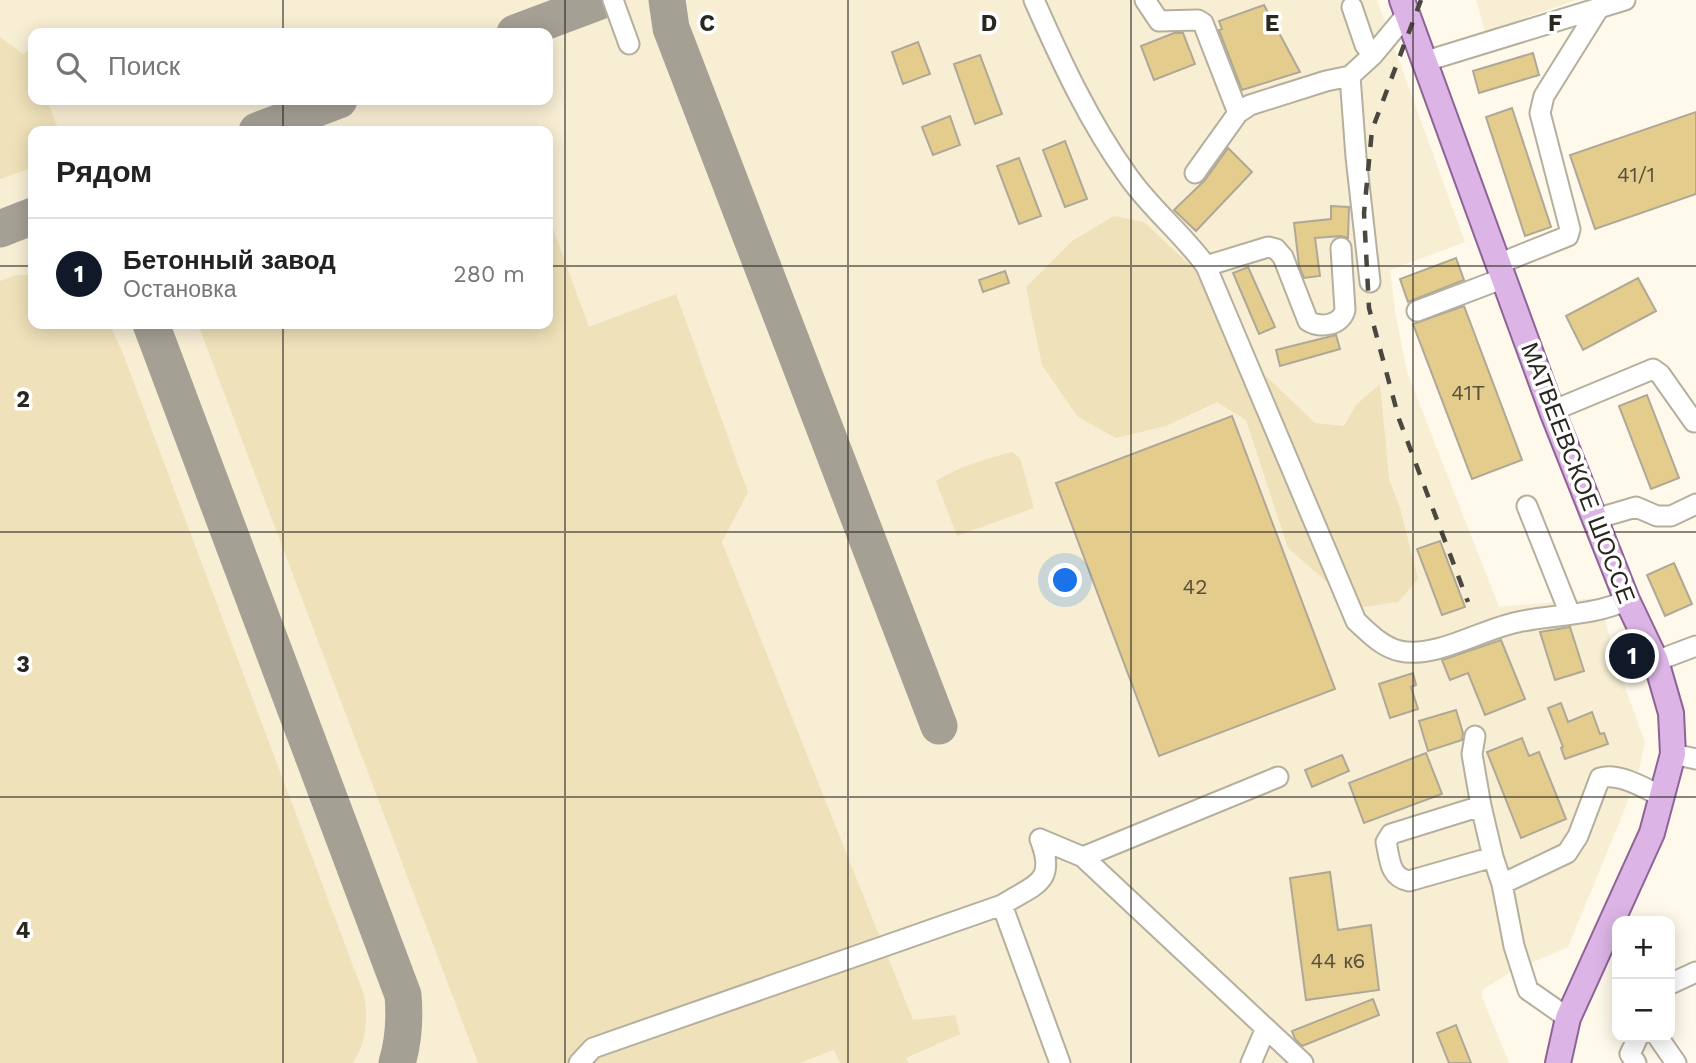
<!DOCTYPE html>
<html lang="ru">
<head>
<meta charset="utf-8">
<style>
	body { margin:0; font-family:"Work Sans",sans-serif; background:#f2f2f2; color:#222 }
	.controls { position:absolute; right:21px; bottom:21px; display:grid; overflow:hidden; border-radius:14px; box-shadow:0 4px 18px #0003 }
	.controls button { width:63px; height:63px; display:grid; place-items:center; padding:0; border:0; border-bottom:2px solid #e0e0e0; background:#fff; color:#222; font:35px sans-serif }
	.you { position:absolute; left:1066px; top:581px; width:24px; height:24px; margin:-18px; border:5px solid #fff; border-radius:50%; background:#1a73e8; box-shadow:0 0 0 10px #1a73e833 }
	.badge { display:grid; place-items:center; width:46px; height:46px; border-radius:50%; background:#111827; color:#fff; font-size:23px; font-weight:700 }
	.pin { position:absolute; translate:-50% -50%; border:4px solid #fff; box-shadow:0 2px 7px #0006 }
	.list { margin:0; padding:0; list-style:none }
	h2 { display:flex; justify-content:space-between; align-items:center; height:91px; margin:0; padding:0 28px; font-size:30px }
	h2 small { font-size:23px; font-weight:400; color:#767676 }
	.list li { display:grid; grid-template-columns:46px 1fr auto; gap:21px; align-items:center; box-sizing:border-box; height:112px; padding:0 28px; border-top:2px solid #e0e0e0 }
	.list b { display:block; font-size:26px; white-space:nowrap }
	.list p { margin:0; font-size:23px; white-space:nowrap; color:#767676 }
	.list em { font-size:23px; font-style:normal; color:#767676 }
	.icon { flex:none; width:38px; height:38px; fill:none; stroke:currentColor; stroke-width:2; stroke-linecap:round; stroke-linejoin:round }
	.map { position:relative; flex:none; width:1696px; height:1063px; overflow:hidden }
	.search { position:absolute; background:#fff; box-shadow:0 4px 18px #0003; left:28px; top:28px; width:525px; height:77px; display:flex; align-items:center; gap:18px; box-sizing:border-box; padding:0 24px; border-radius:14px; color:#767676; font-size:26px }
	.panel { position:absolute; background:#fff; box-shadow:0 4px 18px #0003; left:28px; top:126px; width:525px; height:203px; border-radius:14px }
	.map>svg:first-child { display:block }
	.built { fill:#f7eed4; fill-rule:evenodd }
	.green { fill:#efe1b9 }
	.lines { fill:none; stroke-linecap:round; stroke-linejoin:round }
	.taxiway { stroke:#a4a094; stroke-width:37 }
	.building { fill:#e3cc8c; stroke:#afa897; stroke-width:2 }
	.minor-casing { stroke:#b5af9d; stroke-width:23 }
	.major-casing { stroke:#8e6396; stroke-width:28 }
	.minor { stroke:#fff; stroke-width:19 }
	.major { stroke:#dcb5e6; stroke-width:24 }
	.rail { stroke:#4a473f; stroke-width:4.5; stroke-dasharray:12 12; stroke-linecap:butt }
	.grid { fill:none; stroke:#292720; stroke-width:2; stroke-opacity:0.55 }
	.labels { text-anchor:middle; dominant-baseline:central; stroke-width:7; stroke-linejoin:round; paint-order:stroke }
	.number-label { font-size:21px; fill:#58503b }
	.street-label { font-size:24px; fill:#292720; stroke:#fff }
	.grid-label { font-size:23px; text-anchor:middle; font-weight:bold; fill:#292720; stroke:#fff; stroke-width:7; stroke-linejoin:round; paint-order:stroke }
</style>
</head>
<body>
<div class="map">
<svg width="1696" height="1063" viewBox="0 0 1696 1063">
	<rect width="100%" height="100%" fill="#fef9ea"/>
	<path class="built" d="M 0,0 L 1377,0 L 1465,242 L 1390,270 L 1395,311 L 1407,372 L 1499,607 L 1599,598 L 1619,671 L 1645,742 L 1639,769 L 1624,811 L 1568,947 L 1511,972 L 1482,990 L 1482,997 L 1509,1063 L 0,1063 ZM 33,33 L 548,33 L 548,100 L 33,100 ZM 33,131 L 548,131 L 548,324 L 33,324 Z
		M 1476,0 L 1576,0 L 1485,32 Z"/>
	<path class="green" d="M 0,37 L 23,54 L 33,48 L 33,100 L 47,100 L 59,131 L 33,131 L 33,167 L 0,179 Z
		M 548,215 L 589,327 L 676,294 L 748,492 L 722,542 L 913,1020 L 955,1015 L 960,1034 L 906,1058 L 908,1063 L 840,1063 L 834,1050 L 799,1063 L 478,1063 L 198,324 L 548,324 Z
		M 1114,216 L 1144,222 L 1213,287 L 1250,361 L 1315,423 L 1344,426 L 1356,405 L 1380,384 L 1389,479 L 1400,508 L 1418,579 L 1398,602 L 1357,608 L 1288,548 L 1246,420 L 1217,402 L 1166,426 L 1116,438 L 1078,417 L 1042,365 L 1026,287 L 1072,241 Z
		M 16,275 L 33,275 L 33,324 L 109,324 L 122,351 L 364,995 C 368,1019 367,1042 353,1063 L 0,1063 L 0,281 Z
		M 1012,452 L 1020,458 L 1034,508 L 957,536 L 936,481 C 960,466 985,459 1012,452 Z"/>
	<g class="lines">
		<path class="taxiway" d="M 667,0 L 671,28 L 939,726
			M 515,33 L 603,0
			M 257,131 L 339,100
			M 0,229 L 33,216
			M 151,324 L 403,995 C 405,1019 404,1040 397,1063"/>
	</g>
	<path class="building" d="M 1264,5 L 1300,72 L 1242,90 L 1219,30 L 1222,29 L 1219,21 Z
		M 1174,33 L 1183,33 L 1195,64 L 1154,80 L 1141,46 Z
		M 918,42 L 930,74 L 903,84 L 892,52 Z
		M 1533,53 L 1539,75 L 1479,93 L 1473,71 Z
		M 980,55 L 1002,114 L 975,124 L 954,64 Z
		M 1512,108 L 1551,227 L 1525,236 L 1486,117 Z
		M 1696,112 L 1696,194 L 1595,229 L 1570,155 Z
		M 950,116 L 960,145 L 933,155 L 922,127 Z
		M 1065,141 L 1087,199 L 1065,207 L 1043,150 Z
		M 1228,148 L 1252,172 L 1196,231 L 1174,210 L 1205,180 Z
		M 1019,158 L 1041,216 L 1019,224 L 997,166 Z
		M 1331,206 L 1349,207 L 1348,238 L 1341,236 L 1315,238 L 1320,276 L 1304,278 L 1299,265 L 1294,223 L 1331,219 Z
		M 1456,258 L 1464,280 L 1408,302 L 1400,279 Z
		M 1248,267 L 1275,327 L 1259,334 L 1233,273 Z
		M 1005,271 L 1009,283 L 983,292 L 979,280 Z
		M 1638,278 L 1656,311 L 1583,350 L 1566,316 Z
		M 1464,306 L 1522,460 L 1472,479 L 1413,324 Z
		M 1336,335 L 1340,349 L 1280,366 L 1276,350 Z
		M 1647,395 L 1679,478 L 1651,489 L 1619,406 Z
		M 1232,416 L 1335,689 L 1159,756 L 1056,483 Z
		M 1440,541 L 1465,607 L 1442,615 L 1417,549 Z
		M 1674,563 L 1692,604 L 1665,616 L 1647,575 Z
		M 1570,627 L 1584,671 L 1555,680 L 1540,632 Z
		M 1501,640 L 1525,699 L 1485,715 L 1468,673 L 1450,680 L 1442,660 Z
		M 1413,673 L 1416,685 L 1411,687 L 1418,709 L 1390,718 L 1379,684 Z
		M 1561,703 L 1568,722 L 1592,712 L 1600,734 L 1604,733 L 1608,744 L 1565,759 L 1561,748 L 1563,747 L 1548,708 Z
		M 1456,710 L 1463,733 L 1462,740 L 1428,751 L 1419,721 Z
		M 1522,738 L 1529,756 L 1539,752 L 1566,819 L 1521,838 L 1487,752 Z
		M 1426,753 L 1442,794 L 1364,823 L 1349,783 Z
		M 1342,755 L 1349,771 L 1312,787 L 1305,770 Z
		M 1330,872 L 1338,930 L 1371,925 L 1379,990 L 1306,1000 L 1290,878 Z
		M 1373,999 L 1379,1015 L 1302,1046 L 1295,1039 L 1292,1031 Z
		M 1456,1025 L 1471,1063 L 1449,1063 L 1437,1033 Z"/>
	<g class="lines">
		<g class="minor-casing">
			<path id="minor" d="M 613,0 L 629,44
				M 1034,0 C 1061,61 1089,122 1128,176 C 1151,209 1183,234 1206,266 L 1356,621 C 1369,633 1382,647 1400,651 C 1435,659 1482,629 1518,622 C 1554,614 1594,616 1627,600
				M 1145,0 L 1159,21 L 1198,20 L 1203,23 L 1238,113
				M 1352,7 L 1365,45 L 1373,55
				M 1423,62 L 1625,0
				M 1350,76 L 1356,157 L 1370,282
				M 1195,173 L 1238,113 L 1250,105 L 1326,81 L 1350,76 L 1373,55 L 1407,14
				M 1498,264 L 1568,236 L 1570,229 L 1540,113 L 1544,96 L 1599,8
				M 1206,266 L 1268,247 L 1276,249 L 1283,257 L 1308,321 C 1320,328 1341,326 1345,310 L 1341,248
				M 1417,311 L 1504,278
				M 1552,411 L 1653,369 L 1660,374 L 1694,422
				M 1527,506 L 1570,614
				M 1595,519 L 1636,507 L 1657,516 L 1671,516 L 1696,504
				M 1656,661 L 1696,646
				M 1475,736 L 1472,754 L 1481,806 L 1493,857 L 1502,884 L 1514,946 L 1528,990 L 1568,1018
				M 1673,754 L 1696,759
				M 1481,806 L 1391,834 L 1386,842 C 1390,859 1389,877 1409,881 L 1493,857
				M 1040,839 L 1083,857 L 1303,1063
				M 1083,857 L 1278,777
				M 1502,884 L 1567,853 L 1578,836 L 1600,778 C 1619,772 1646,789 1663,797
				M 1002,905 L 1060,1063
				M 1670,984 L 1696,972
				M 1658,1037 L 1676,1063
				M 579,1063 L 593,1048 L 1002,905 C 1035,884 1057,883 1040,839
				M 1251,1063 L 1266,1028
				M 1636,1063 L 1630,1054 L 1638,1037"/>
		</g>
		<g class="major-casing">
			<path id="major" d="M 1402,0 L 1552,411 L 1627,600 L 1656,661 L 1671,713 L 1673,754 L 1652,833 L 1568,1018 L 1558,1063"/>
		</g>
		<use href="#minor" class="minor"/>
		<use href="#major" class="major"/>
		<path class="rail" d="M 1421,0 L 1372,130 L 1364,213 L 1369,308 L 1399,419 L 1468,602"/>
	</g>
	<path class="grid" d="M 283,0 L 283,33M 565,0 L 565,1063M 848,0 L 848,1063M 1131,0 L 1131,1063M 1413,0 L 1413,1063M 283,100 L 283,131M 0,266 L 33,266M 548,266 L 1696,266M 283,324 L 283,1063M 0,532 L 1696,532M 0,797 L 1696,797"/>
	<g class="labels">
		<g class="number-label">
			<text x="1636" y="174">41/1</text>
			<text x="1468" y="392">41Т</text>
			<text x="1195" y="586">42</text>
			<text x="1338" y="960">44 к6</text>
		</g>
		<g class="street-label">
			<text transform="translate(1578 473) rotate(69)">МАТВЕЕВСКОЕ ШОССЕ</text>
		</g>
	</g>
	<g class="grid-label">
		<text x="707" y="31">C</text>
		<text x="989" y="31">D</text>
		<text x="1272" y="31">E</text>
		<text x="1555" y="31">F</text>
		<text x="23" y="407">2</text>
		<text x="23" y="672">3</text>
		<text x="23" y="938">4</text>
	</g>
</svg>
<div class="controls">
<button>+</button>
<button>−</button>
</div>
<div class="you"></div>
<div class="pin badge" style="left:1632px;top:656px">1</div>
<div class="search"><svg class="icon" aria-label="search" viewBox="0 0 24 24"><circle cx="10" cy="10" r="6"/><path d="M15 15l6 6"/></svg>Поиск</div>
<section class="panel">
<h2>Рядом<small></small></h2>
<ul class="list">
<li><span class="badge">1</span><div><b>Бетонный завод</b><p>Остановка</p></div><em>280 m</em></li>
</ul>
</section>
</div>
</body>
</html>
